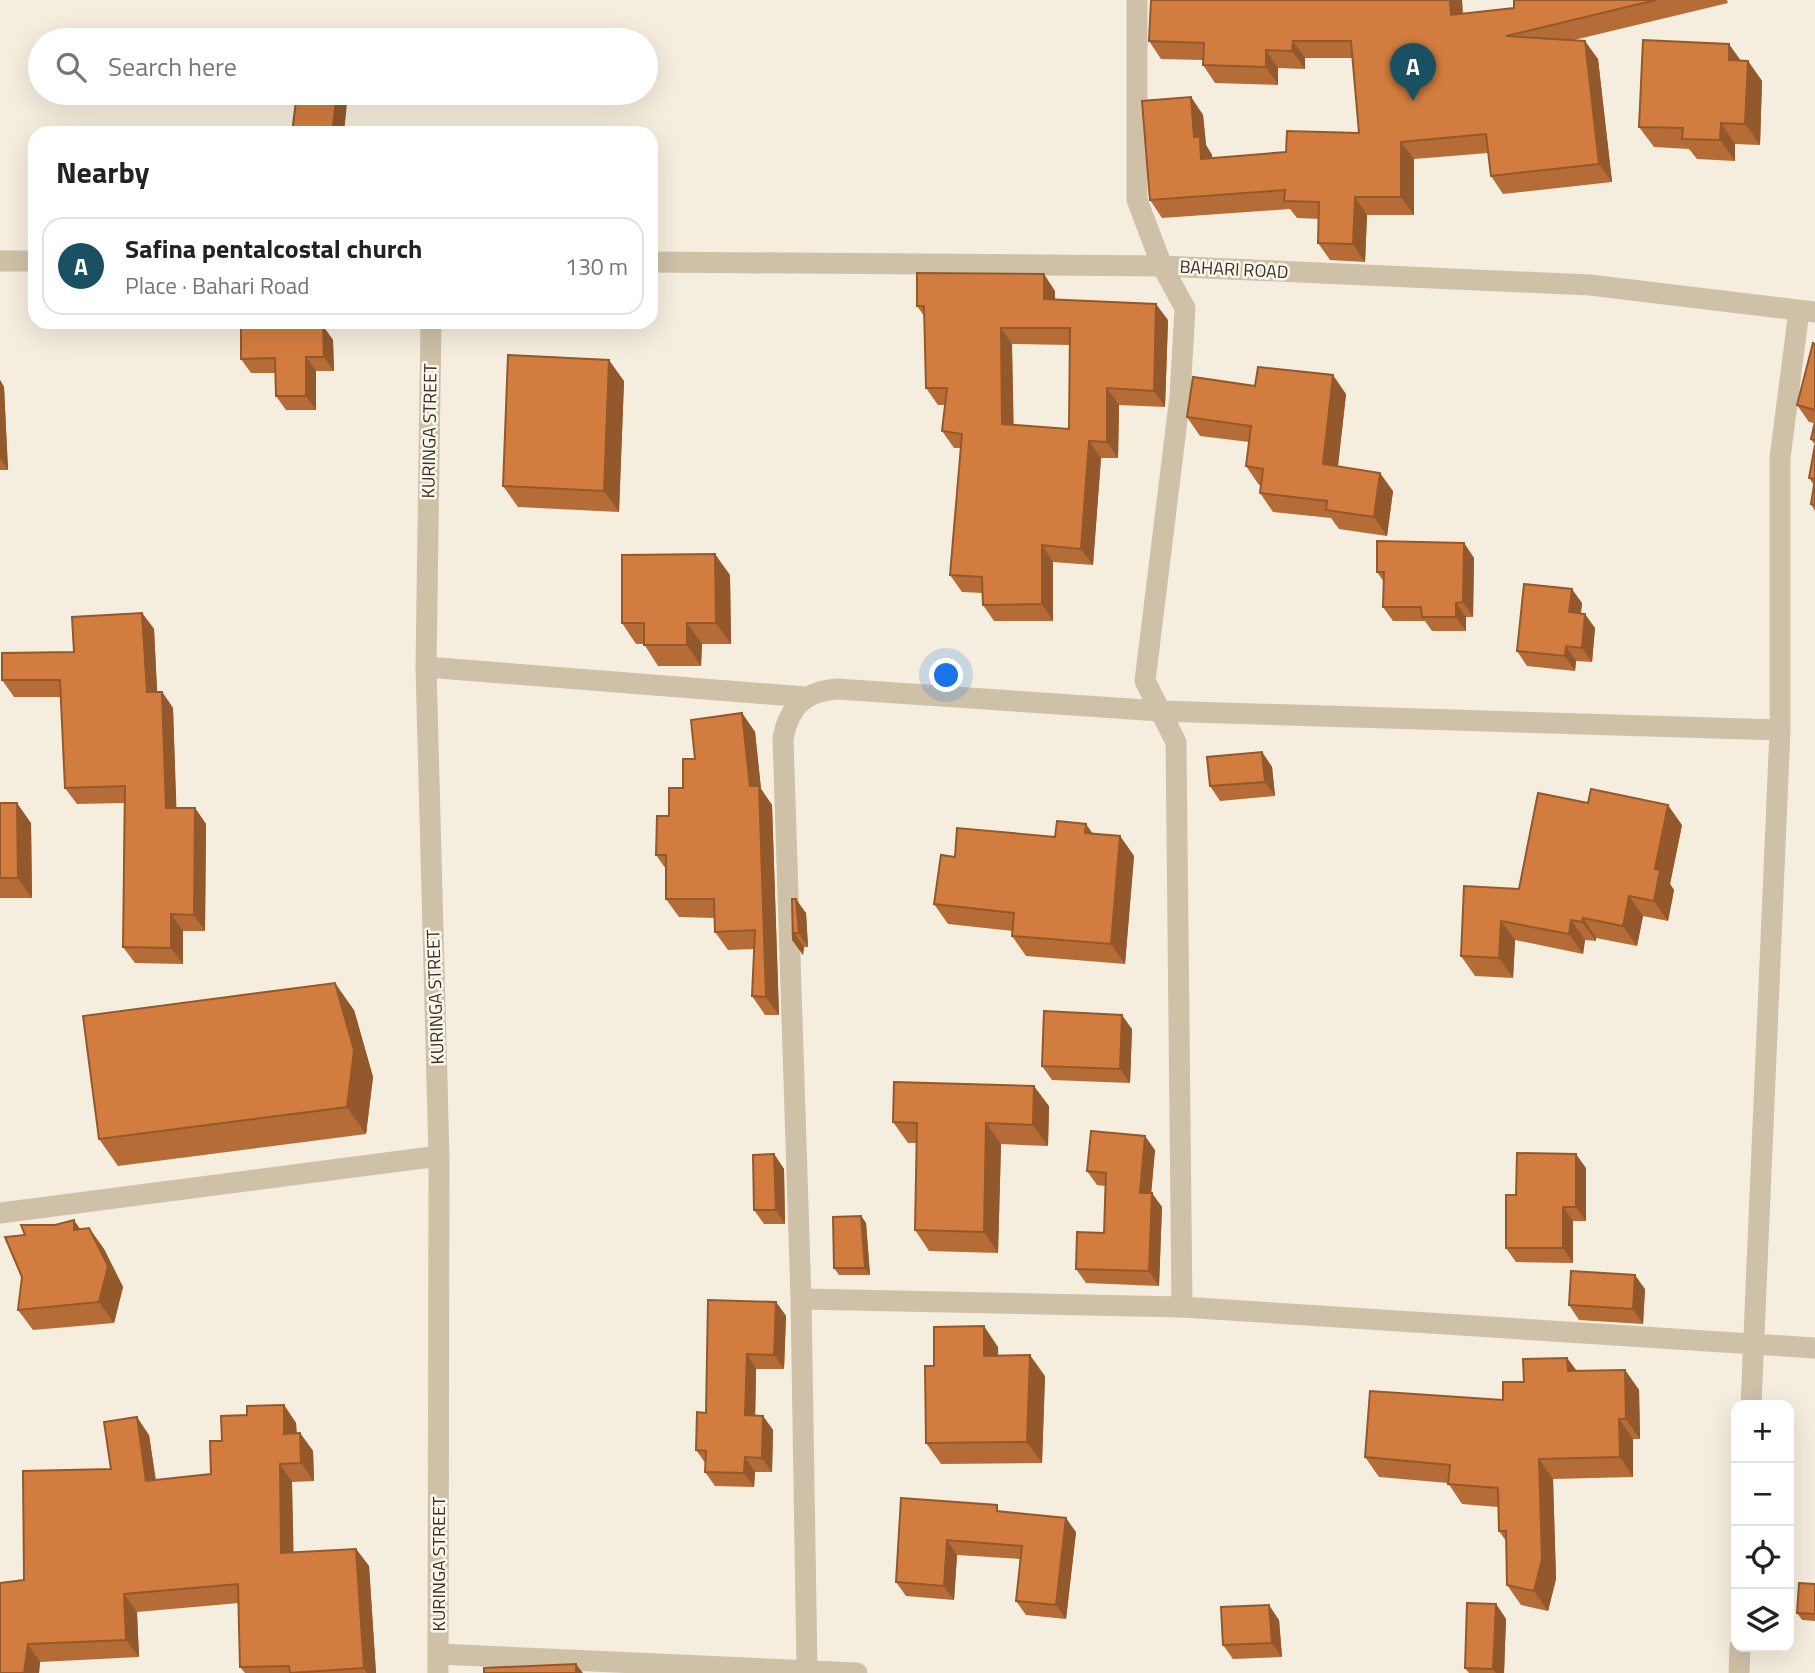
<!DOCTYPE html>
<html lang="en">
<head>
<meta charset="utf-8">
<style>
	body { margin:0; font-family:"Titillium Web",sans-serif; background:#f6f6f6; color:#222 }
	.controls { position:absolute; right:21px; bottom:21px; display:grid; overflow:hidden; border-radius:14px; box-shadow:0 7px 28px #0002 }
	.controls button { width:63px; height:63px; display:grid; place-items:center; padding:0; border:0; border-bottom:2px solid #e0e0e0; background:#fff; color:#222; font:35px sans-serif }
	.you { position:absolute; left:947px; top:676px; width:24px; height:24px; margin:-18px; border:5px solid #fff; border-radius:50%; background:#1a73e8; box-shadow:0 0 0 10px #1a73e833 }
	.badge { display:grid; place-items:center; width:46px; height:46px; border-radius:50%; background:#195162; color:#fff; font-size:23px; font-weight:700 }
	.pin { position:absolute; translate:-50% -58px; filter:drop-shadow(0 2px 4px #0008) }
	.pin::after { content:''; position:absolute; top:37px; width:24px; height:21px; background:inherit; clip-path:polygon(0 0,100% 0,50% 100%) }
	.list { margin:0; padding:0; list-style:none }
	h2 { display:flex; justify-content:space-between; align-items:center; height:91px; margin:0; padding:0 28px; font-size:30px }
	h2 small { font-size:23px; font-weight:400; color:#767676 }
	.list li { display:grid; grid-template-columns:46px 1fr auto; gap:21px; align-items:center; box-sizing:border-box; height:98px; margin:0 14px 14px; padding:0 14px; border:2px solid #e0e0e0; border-radius:21px }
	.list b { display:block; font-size:26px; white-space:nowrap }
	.list p { margin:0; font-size:23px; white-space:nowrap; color:#767676 }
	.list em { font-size:23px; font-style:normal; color:#767676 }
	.icon { flex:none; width:38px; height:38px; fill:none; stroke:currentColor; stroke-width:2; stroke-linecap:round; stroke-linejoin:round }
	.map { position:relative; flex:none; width:1815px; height:1673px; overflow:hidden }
	.search { position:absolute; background:#fff; box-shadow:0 7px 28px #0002; left:28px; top:28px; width:630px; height:77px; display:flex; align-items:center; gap:18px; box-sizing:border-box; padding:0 24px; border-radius:38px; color:#767676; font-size:26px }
	.panel { position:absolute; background:#fff; box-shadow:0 7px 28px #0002; left:28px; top:126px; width:630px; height:203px; border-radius:21px }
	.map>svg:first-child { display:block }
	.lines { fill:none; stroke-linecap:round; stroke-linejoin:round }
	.street { stroke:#cfc1a8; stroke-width:21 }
	.wall { fill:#b56c36; fill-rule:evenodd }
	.shaded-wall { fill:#93582c }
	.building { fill:#d27d3f; stroke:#93582c; stroke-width:2; fill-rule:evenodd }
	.labels { text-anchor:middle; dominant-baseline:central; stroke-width:5; stroke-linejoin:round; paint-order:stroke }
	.street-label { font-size:18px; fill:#3b3229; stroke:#fcf7ec }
</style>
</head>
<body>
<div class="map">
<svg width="1815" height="1673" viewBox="0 0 1815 1673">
	<rect width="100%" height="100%" fill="#f5eede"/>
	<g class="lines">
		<path class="street" d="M 1137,0 L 1137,200 L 1162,266 L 1185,308 L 1180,396 L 1145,681 L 1176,742 L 1182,1307
			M 0,261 L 35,261
			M 651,262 L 1162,266 L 1590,285 L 1815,312
			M 431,322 L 426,667 L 439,1156 L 438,1673
			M 426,667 L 806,697
			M 0,1213 L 439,1156
			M 801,1299 L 1182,1307 L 1815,1348
			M 1751,1405 L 1780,730 L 1780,458 L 1799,311
			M 438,1654 L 857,1673
			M 807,1669 L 801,1299 L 783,738 C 789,706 806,691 837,689 L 1160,711 L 1780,730
			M 1739,1673 L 1740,1647"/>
	</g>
	<path class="wall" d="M 1151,0 L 1462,0 L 1463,14 L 1514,8 L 1514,0 L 1727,0 L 1728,3 L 1574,40 L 1598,59 L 1612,182 L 1503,194 L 1491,176 L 1488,153 L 1414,159 L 1414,215 L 1367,215 L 1365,262 L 1330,260 L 1318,243 L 1319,219 L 1297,218 L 1290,209 L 1162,218 L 1150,200 L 1191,97 L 1203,115 L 1206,145 L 1212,155 L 1212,158 L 1286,152 L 1359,133 L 1352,58 L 1305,58 L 1305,69 L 1278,68 L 1278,85 L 1215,83 L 1203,65 L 1203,60 L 1161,59 L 1149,41 Z
		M 1741,60 L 1748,61 L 1762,81 L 1760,145 L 1735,144 L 1735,161 L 1697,159 L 1689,149 L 1654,147 L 1639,127 Z
		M 1055,291 L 1055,300 L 1168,320 L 1165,407 L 1119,405 L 1118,458 L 1101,458 L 1093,565 L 1053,562 L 1053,621 L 994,621 L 983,605 L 983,593 L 962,592 L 950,575 L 961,448 L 954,448 L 942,431 L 945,405 L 938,405 L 926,388 L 924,316 L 917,306 ZM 1012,344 L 1070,345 L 1069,429 L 1013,425 Z
		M 315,322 L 315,326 L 323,326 L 333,340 L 334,371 L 316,371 L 316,410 L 286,410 L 276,396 L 275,373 L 251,373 L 241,359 Z
		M 1815,344 L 1815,445 L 1811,439 L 1815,423 L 1809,422 L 1797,405 Z
		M 0,380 L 4,387 L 8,470 L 0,470 Z
		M 624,381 L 619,512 L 518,507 L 503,486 Z
		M 1255,386 L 1346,394 L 1338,466 L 1393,491 L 1387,536 L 1339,529 L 1331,518 L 1273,512 L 1260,493 L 1261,485 L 1259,485 L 1246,466 L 1249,442 L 1200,436 L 1187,417 Z
		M 1815,445 L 1815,511 L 1811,504 L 1814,485 L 1809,478 Z
		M 1464,543 L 1474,558 L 1473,617 L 1466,617 L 1466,631 L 1432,631 L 1425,621 L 1393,621 L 1383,607 L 1384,582 L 1377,572 Z
		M 730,575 L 731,644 L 702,644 L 701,666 L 658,666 L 644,644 L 636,644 L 622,623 Z
		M 1582,603 L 1581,614 L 1595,628 L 1592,662 L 1576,661 L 1575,671 L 1527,666 L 1517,651 Z
		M 142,613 L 154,629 L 157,692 L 162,692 L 173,708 L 176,808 L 195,808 L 206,824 L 205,931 L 183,931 L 183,964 L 135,963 L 123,947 L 124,803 L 77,804 L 65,788 L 61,697 L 14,697 L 2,680 L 74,652 Z
		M 742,713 L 755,732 L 761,789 L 772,805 L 779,1015 L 765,1015 L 752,996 L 754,949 L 728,950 L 715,932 L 714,918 L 679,917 L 666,899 L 666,869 L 656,855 L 669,816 L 683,788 L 695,759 Z
		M 1262,752 L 1272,767 L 1275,796 L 1220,801 L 1210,786 Z
		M 0,803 L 31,823 L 32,898 L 0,898 Z
		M 1682,825 L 1670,884 L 1674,890 L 1668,921 L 1643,916 L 1637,946 L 1596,938 L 1596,941 L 1585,940 L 1583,954 L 1515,940 L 1513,978 L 1475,976 L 1461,956 L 1519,889 Z
		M 1092,833 L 1120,836 L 1134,856 L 1125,964 L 1026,956 L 1012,936 L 1013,931 L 948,924 L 934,904 L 955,857 L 1055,837 Z
		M 792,899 L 806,913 L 808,947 L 804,947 L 803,955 L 793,941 Z
		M 354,1010 L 373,1077 L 366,1134 L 118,1166 L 99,1139 Z
		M 1132,1029 L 1130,1083 L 1052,1080 L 1042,1066 Z
		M 1049,1106 L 1048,1146 L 1001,1144 L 998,1253 L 929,1251 L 915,1230 L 917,1143 L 908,1143 L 893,1122 Z
		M 1155,1150 L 1151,1193 L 1162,1207 L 1159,1286 L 1086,1283 L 1076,1269 L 1104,1233 L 1105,1186 L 1097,1185 L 1087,1171 Z
		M 774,1154 L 784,1169 L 785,1224 L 764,1224 L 754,1210 Z
		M 1586,1168 L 1586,1221 L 1573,1221 L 1573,1263 L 1516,1262 L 1506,1248 L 1516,1195 Z
		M 861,1216 L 866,1223 L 870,1275 L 839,1275 L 834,1268 Z
		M 89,1228 L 104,1249 L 123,1287 L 114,1323 L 33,1330 L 18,1310 L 80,1229 Z
		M 1645,1289 L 1643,1324 L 1579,1320 L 1569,1305 Z
		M 776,1302 L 786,1316 L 784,1369 L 756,1369 L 755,1416 L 763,1416 L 773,1430 L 772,1472 L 755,1472 L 754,1487 L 715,1486 L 705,1472 L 706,1464 L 696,1450 L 706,1413 Z
		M 998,1347 L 998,1356 L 1045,1376 L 1042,1463 L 941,1464 L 926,1443 L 934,1366 Z
		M 1567,1358 L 1577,1371 L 1625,1370 L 1639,1390 L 1640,1439 L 1633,1439 L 1633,1477 L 1553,1479 L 1556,1579 L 1548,1611 L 1521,1605 L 1507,1585 L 1506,1541 L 1499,1531 L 1498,1507 L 1462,1504 L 1448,1483 L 1379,1477 L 1365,1457 L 1503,1400 L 1524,1382 Z
		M 284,1405 L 296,1423 L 297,1433 L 300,1433 L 313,1451 L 314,1481 L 292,1482 L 293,1552 L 356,1549 L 369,1566 L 376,1673 L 245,1673 L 240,1667 L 239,1603 L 137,1612 L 139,1657 L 40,1662 L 39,1673 L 0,1673 L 24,1580 L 111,1469 L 149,1435 L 156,1480 L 211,1474 L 222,1441 L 247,1415 Z
		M 901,1498 L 1076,1532 L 1066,1619 L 1026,1615 L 1016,1601 L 1020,1559 L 957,1555 L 954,1600 L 906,1596 L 896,1582 Z
		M 1815,1584 L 1815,1621 L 1802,1620 L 1797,1613 Z
		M 1496,1604 L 1506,1619 L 1504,1673 L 1469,1673 L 1465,1668 Z
		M 1279,1620 L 1282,1657 L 1233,1659 L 1223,1645 Z"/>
	<path class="shaded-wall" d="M 1450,0 L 1462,0 L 1463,33 L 1451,15 Z
		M 1293,41 L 1305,58 L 1305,69 L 1292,51 Z
		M 1585,41 L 1598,59 L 1612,182 L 1599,164 Z
		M 1729,44 L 1744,65 L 1729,60 Z
		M 1266,50 L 1278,68 L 1278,85 L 1266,67 Z
		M 1748,61 L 1762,81 L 1760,145 L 1745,124 Z
		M 337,93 L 348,93 L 344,133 L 332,133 Z
		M 1191,97 L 1203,115 L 1206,145 L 1212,155 L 1214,177 L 1201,159 L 1194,137 Z
		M 1721,123 L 1735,144 L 1735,161 L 1720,140 Z
		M 1401,142 L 1414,159 L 1414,215 L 1401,197 Z
		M 1355,197 L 1367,215 L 1365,262 L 1353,244 Z
		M 1044,274 L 1055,291 L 1055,316 L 1044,299 Z
		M 1156,304 L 1168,320 L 1165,407 L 1154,391 Z
		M 305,322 L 315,322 L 315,340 L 305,326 Z
		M 323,326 L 333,340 L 334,371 L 324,357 Z
		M 1001,328 L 1012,344 L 1014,440 L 1002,424 Z
		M 306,357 L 316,371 L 316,410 L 306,396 Z
		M 609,360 L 624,381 L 619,512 L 604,491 Z
		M 1333,375 L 1346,394 L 1336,483 L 1323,464 Z
		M 0,380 L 4,387 L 8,470 L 0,458 Z
		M 1107,388 L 1119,405 L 1118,458 L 1107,442 Z
		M 1089,441 L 1101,458 L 1093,565 L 1081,549 Z
		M 1380,473 L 1393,491 L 1387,536 L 1374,517 Z
		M 1464,543 L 1474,558 L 1473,617 L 1463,602 Z
		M 1042,545 L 1053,562 L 1053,621 L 1042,604 Z
		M 715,554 L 730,575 L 731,644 L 716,623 Z
		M 1572,589 L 1582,603 L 1579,626 L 1569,612 Z
		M 1456,603 L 1466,617 L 1466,631 L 1456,617 Z
		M 142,613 L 154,629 L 158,708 L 147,692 Z
		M 1585,614 L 1595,628 L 1592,662 L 1582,648 Z
		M 687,623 L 702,644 L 701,666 L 687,645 Z
		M 1566,646 L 1576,661 L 1575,671 L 1565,656 Z
		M 162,692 L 173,708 L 177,824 L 166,808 Z
		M 742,713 L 755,732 L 761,789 L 772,805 L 779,1015 L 766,997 L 750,786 Z
		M 1262,752 L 1272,767 L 1275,796 L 1265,782 Z
		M 17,803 L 31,823 L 32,898 L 18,878 Z
		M 1668,805 L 1682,825 L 1670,884 L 1674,890 L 1668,921 L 1654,901 L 1655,869 Z
		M 195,808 L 206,824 L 205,931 L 194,915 Z
		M 1086,824 L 1100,844 L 1085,833 Z
		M 1120,836 L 1134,856 L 1125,964 L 1111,944 Z
		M 1629,896 L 1643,916 L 1637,946 L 1623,926 Z
		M 796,899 L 806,913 L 808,947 L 799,933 Z
		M 171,914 L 183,931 L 183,964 L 171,948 Z
		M 1583,918 L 1596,938 L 1596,941 L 1582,922 Z
		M 1571,920 L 1585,940 L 1583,954 L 1569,934 Z
		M 1501,921 L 1515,940 L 1513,978 L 1499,958 Z
		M 794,933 L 804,947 L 803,955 L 793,941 Z
		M 335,983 L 354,1010 L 373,1077 L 366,1134 L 347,1107 Z
		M 1122,1015 L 1132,1029 L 1130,1083 L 1120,1069 Z
		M 1034,1086 L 1049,1106 L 1048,1146 L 1033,1125 Z
		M 986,1123 L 1001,1144 L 998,1253 L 984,1232 Z
		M 1145,1136 L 1155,1150 L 1150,1207 L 1140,1193 Z
		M 774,1154 L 784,1169 L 785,1224 L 776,1210 Z
		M 1576,1154 L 1586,1168 L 1586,1221 L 1576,1207 Z
		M 1152,1193 L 1162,1207 L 1159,1286 L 1149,1271 Z
		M 1563,1207 L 1573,1221 L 1573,1263 L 1563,1248 Z
		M 861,1216 L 866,1223 L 870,1275 L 865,1268 Z
		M 74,1220 L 88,1241 L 74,1230 Z
		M 89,1228 L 104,1249 L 123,1287 L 114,1323 L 99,1302 Z
		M 1635,1275 L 1645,1289 L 1643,1324 L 1633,1309 Z
		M 776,1302 L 786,1316 L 784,1369 L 774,1355 Z
		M 984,1326 L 998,1347 L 999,1377 L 984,1356 Z
		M 747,1354 L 756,1369 L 755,1429 L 745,1415 Z
		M 1030,1355 L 1045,1376 L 1042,1463 L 1027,1442 Z
		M 1567,1358 L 1581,1377 L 1568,1371 Z
		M 1625,1370 L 1639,1390 L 1640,1439 L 1626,1419 Z
		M 284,1405 L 296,1423 L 297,1452 L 284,1434 Z
		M 763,1416 L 773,1430 L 772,1472 L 762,1458 Z
		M 137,1417 L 149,1435 L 158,1498 L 146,1481 Z
		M 1619,1419 L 1633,1439 L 1633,1477 L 1620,1457 Z
		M 300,1433 L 313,1451 L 314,1481 L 301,1463 Z
		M 745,1457 L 755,1472 L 754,1487 L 744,1473 Z
		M 1539,1459 L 1553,1479 L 1556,1579 L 1548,1611 L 1534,1591 Z
		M 280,1464 L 292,1482 L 294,1571 L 281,1553 Z
		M 1066,1518 L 1076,1532 L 1066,1619 L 1056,1605 Z
		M 947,1540 L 957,1555 L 954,1600 L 944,1586 Z
		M 356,1549 L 369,1566 L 376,1673 L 367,1673 L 364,1668 Z
		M 124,1594 L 137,1612 L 139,1657 L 126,1640 Z
		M 1496,1604 L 1506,1619 L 1504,1673 L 1496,1673 L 1493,1669 Z
		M 1269,1605 L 1279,1620 L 1282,1657 L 1272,1643 Z
		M 28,1644 L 40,1662 L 39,1673 L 24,1673 Z
		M 576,1664 L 583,1673 L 576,1673 Z"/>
	<path class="building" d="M 1151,0 L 1450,0 L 1451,15 L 1514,8 L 1514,0 L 1656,0 L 1506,36 L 1585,41 L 1599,164 L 1491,176 L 1486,134 L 1401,142 L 1401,197 L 1355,197 L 1353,244 L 1318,243 L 1319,202 L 1284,201 L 1285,190 L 1150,200 L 1142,101 L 1191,97 L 1194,137 L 1200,137 L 1201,159 L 1286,152 L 1287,131 L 1359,133 L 1351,41 L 1293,41 L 1292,51 L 1266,50 L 1266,67 L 1203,65 L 1204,43 L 1149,41 Z
		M 1643,40 L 1729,44 L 1729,60 L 1748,61 L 1745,124 L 1721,123 L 1720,140 L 1682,139 L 1683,128 L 1639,127 Z
		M 297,93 L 337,93 L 332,133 L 292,133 Z
		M 917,273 L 1044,274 L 1044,299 L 1156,304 L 1154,391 L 1107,388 L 1107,442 L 1089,441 L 1081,549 L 1042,545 L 1042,604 L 983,605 L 982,577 L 950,575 L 962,434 L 942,431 L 947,388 L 926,388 L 924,306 L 917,306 ZM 1001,328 L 1070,328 L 1069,429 L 1002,424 Z
		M 241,322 L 305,322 L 305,326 L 323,326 L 324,357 L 306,357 L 306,396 L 276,396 L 275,358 L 241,359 Z
		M 1813,343 L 1815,344 L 1815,410 L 1797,405 Z
		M 508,355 L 609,360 L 604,491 L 503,486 Z
		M 1258,367 L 1333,375 L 1323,464 L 1380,473 L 1374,517 L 1326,510 L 1327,501 L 1260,493 L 1263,469 L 1246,466 L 1251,426 L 1187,417 L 1193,377 L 1255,386 Z
		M 1815,422 L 1815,440 L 1811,439 Z
		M 1815,445 L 1815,505 L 1811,504 L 1815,479 L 1809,478 Z
		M 1377,541 L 1464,543 L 1463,602 L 1456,603 L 1456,617 L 1422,617 L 1421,607 L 1383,607 L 1384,572 L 1377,572 Z
		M 715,554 L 716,623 L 687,623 L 687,645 L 644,645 L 644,623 L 622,623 L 622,555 Z
		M 1524,584 L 1572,589 L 1569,612 L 1585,614 L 1582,648 L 1566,646 L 1565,656 L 1517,651 Z
		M 142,613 L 147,692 L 162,692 L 166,808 L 195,808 L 194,915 L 171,914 L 171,948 L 123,947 L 125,786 L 65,788 L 60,680 L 2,680 L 2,653 L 74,652 L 72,617 Z
		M 742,713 L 750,786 L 759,786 L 766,997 L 752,996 L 755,930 L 715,932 L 714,899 L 666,899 L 666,855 L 656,855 L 657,816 L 669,816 L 669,788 L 683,788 L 683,759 L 695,759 L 691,720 Z
		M 1262,752 L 1265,782 L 1210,786 L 1207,757 Z
		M 1591,789 L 1668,805 L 1655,869 L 1660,870 L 1654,901 L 1629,896 L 1623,926 L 1583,918 L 1582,922 L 1571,920 L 1569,934 L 1501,921 L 1499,958 L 1461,956 L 1464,886 L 1519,889 L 1538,793 L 1588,803 Z
		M 0,803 L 17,803 L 18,878 L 0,878 Z
		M 1057,821 L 1086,824 L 1085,833 L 1120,836 L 1111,944 L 1012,936 L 1014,913 L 934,904 L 941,855 L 955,857 L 957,828 L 1055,837 Z
		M 792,899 L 796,899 L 799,933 L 794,933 L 793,941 Z
		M 335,983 L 354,1050 L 347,1107 L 99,1139 L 83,1016 Z
		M 1044,1011 L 1122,1015 L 1120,1069 L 1042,1066 Z
		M 894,1082 L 1034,1086 L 1033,1125 L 986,1123 L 984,1232 L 915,1230 L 917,1123 L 893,1122 Z
		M 1091,1131 L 1145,1136 L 1140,1193 L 1152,1193 L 1149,1271 L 1076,1269 L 1077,1232 L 1104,1233 L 1106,1173 L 1087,1171 Z
		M 1517,1153 L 1576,1154 L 1576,1207 L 1563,1207 L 1563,1248 L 1506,1248 L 1506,1195 L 1516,1195 Z
		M 774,1154 L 776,1210 L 754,1210 L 753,1155 Z
		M 861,1216 L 865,1268 L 834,1268 L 833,1217 Z
		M 74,1220 L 74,1230 L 89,1228 L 108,1266 L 99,1302 L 18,1310 L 22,1277 L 5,1237 L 25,1235 L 21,1225 L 55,1225 Z
		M 1571,1271 L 1635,1275 L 1633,1309 L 1569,1305 Z
		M 708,1300 L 776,1302 L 774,1355 L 747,1354 L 745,1415 L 763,1416 L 762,1458 L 745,1457 L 744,1473 L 705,1472 L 706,1451 L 696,1450 L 697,1412 L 706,1413 Z
		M 984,1326 L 984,1356 L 1030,1355 L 1027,1442 L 926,1443 L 925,1366 L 934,1366 L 934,1327 Z
		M 1567,1358 L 1568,1371 L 1625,1370 L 1626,1419 L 1619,1419 L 1620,1457 L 1539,1459 L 1542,1559 L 1534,1591 L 1507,1585 L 1506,1531 L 1499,1531 L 1498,1488 L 1448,1484 L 1450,1465 L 1365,1457 L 1370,1391 L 1503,1400 L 1503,1382 L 1524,1382 L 1523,1359 Z
		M 284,1405 L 284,1434 L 300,1433 L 301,1463 L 280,1464 L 281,1553 L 356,1549 L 364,1668 L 290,1673 L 289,1666 L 240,1667 L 238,1584 L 124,1594 L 126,1640 L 28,1644 L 24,1673 L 0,1673 L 0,1583 L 24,1580 L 23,1471 L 111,1469 L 104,1422 L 137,1417 L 146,1481 L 211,1474 L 210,1441 L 222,1441 L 221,1416 L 247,1415 L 247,1406 Z
		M 901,1498 L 997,1505 L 997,1511 L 1066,1518 L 1056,1605 L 1016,1601 L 1022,1546 L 947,1540 L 944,1586 L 896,1582 Z
		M 1799,1583 L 1815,1584 L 1815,1614 L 1797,1613 Z
		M 1467,1603 L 1496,1604 L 1493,1669 L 1465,1668 Z
		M 1269,1605 L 1272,1643 L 1223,1645 L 1221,1607 Z
		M 576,1664 L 576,1673 L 484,1673 L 484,1668 Z"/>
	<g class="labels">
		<g class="street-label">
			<text transform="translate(1234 269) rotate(3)">BAHARI ROAD</text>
			<text transform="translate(429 431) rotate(-89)">KURINGA STREET</text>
			<text transform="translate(435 997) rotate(-92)">KURINGA STREET</text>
			<text transform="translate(438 1564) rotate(-90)">KURINGA STREET</text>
		</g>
	</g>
</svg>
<div class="controls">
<button>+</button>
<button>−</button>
<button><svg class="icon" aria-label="locate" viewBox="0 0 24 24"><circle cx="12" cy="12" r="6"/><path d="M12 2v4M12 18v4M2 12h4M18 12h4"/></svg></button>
<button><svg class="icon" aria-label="layers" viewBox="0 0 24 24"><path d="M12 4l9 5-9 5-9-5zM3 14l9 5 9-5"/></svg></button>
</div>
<div class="you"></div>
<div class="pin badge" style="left:1413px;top:101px">A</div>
<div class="search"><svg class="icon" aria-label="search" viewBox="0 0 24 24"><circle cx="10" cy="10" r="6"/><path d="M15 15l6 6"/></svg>Search here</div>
<section class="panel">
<h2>Nearby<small></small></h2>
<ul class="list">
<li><span class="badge">A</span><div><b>Safina pentalcostal church</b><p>Place · Bahari Road</p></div><em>130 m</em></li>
</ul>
</section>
</div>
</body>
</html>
